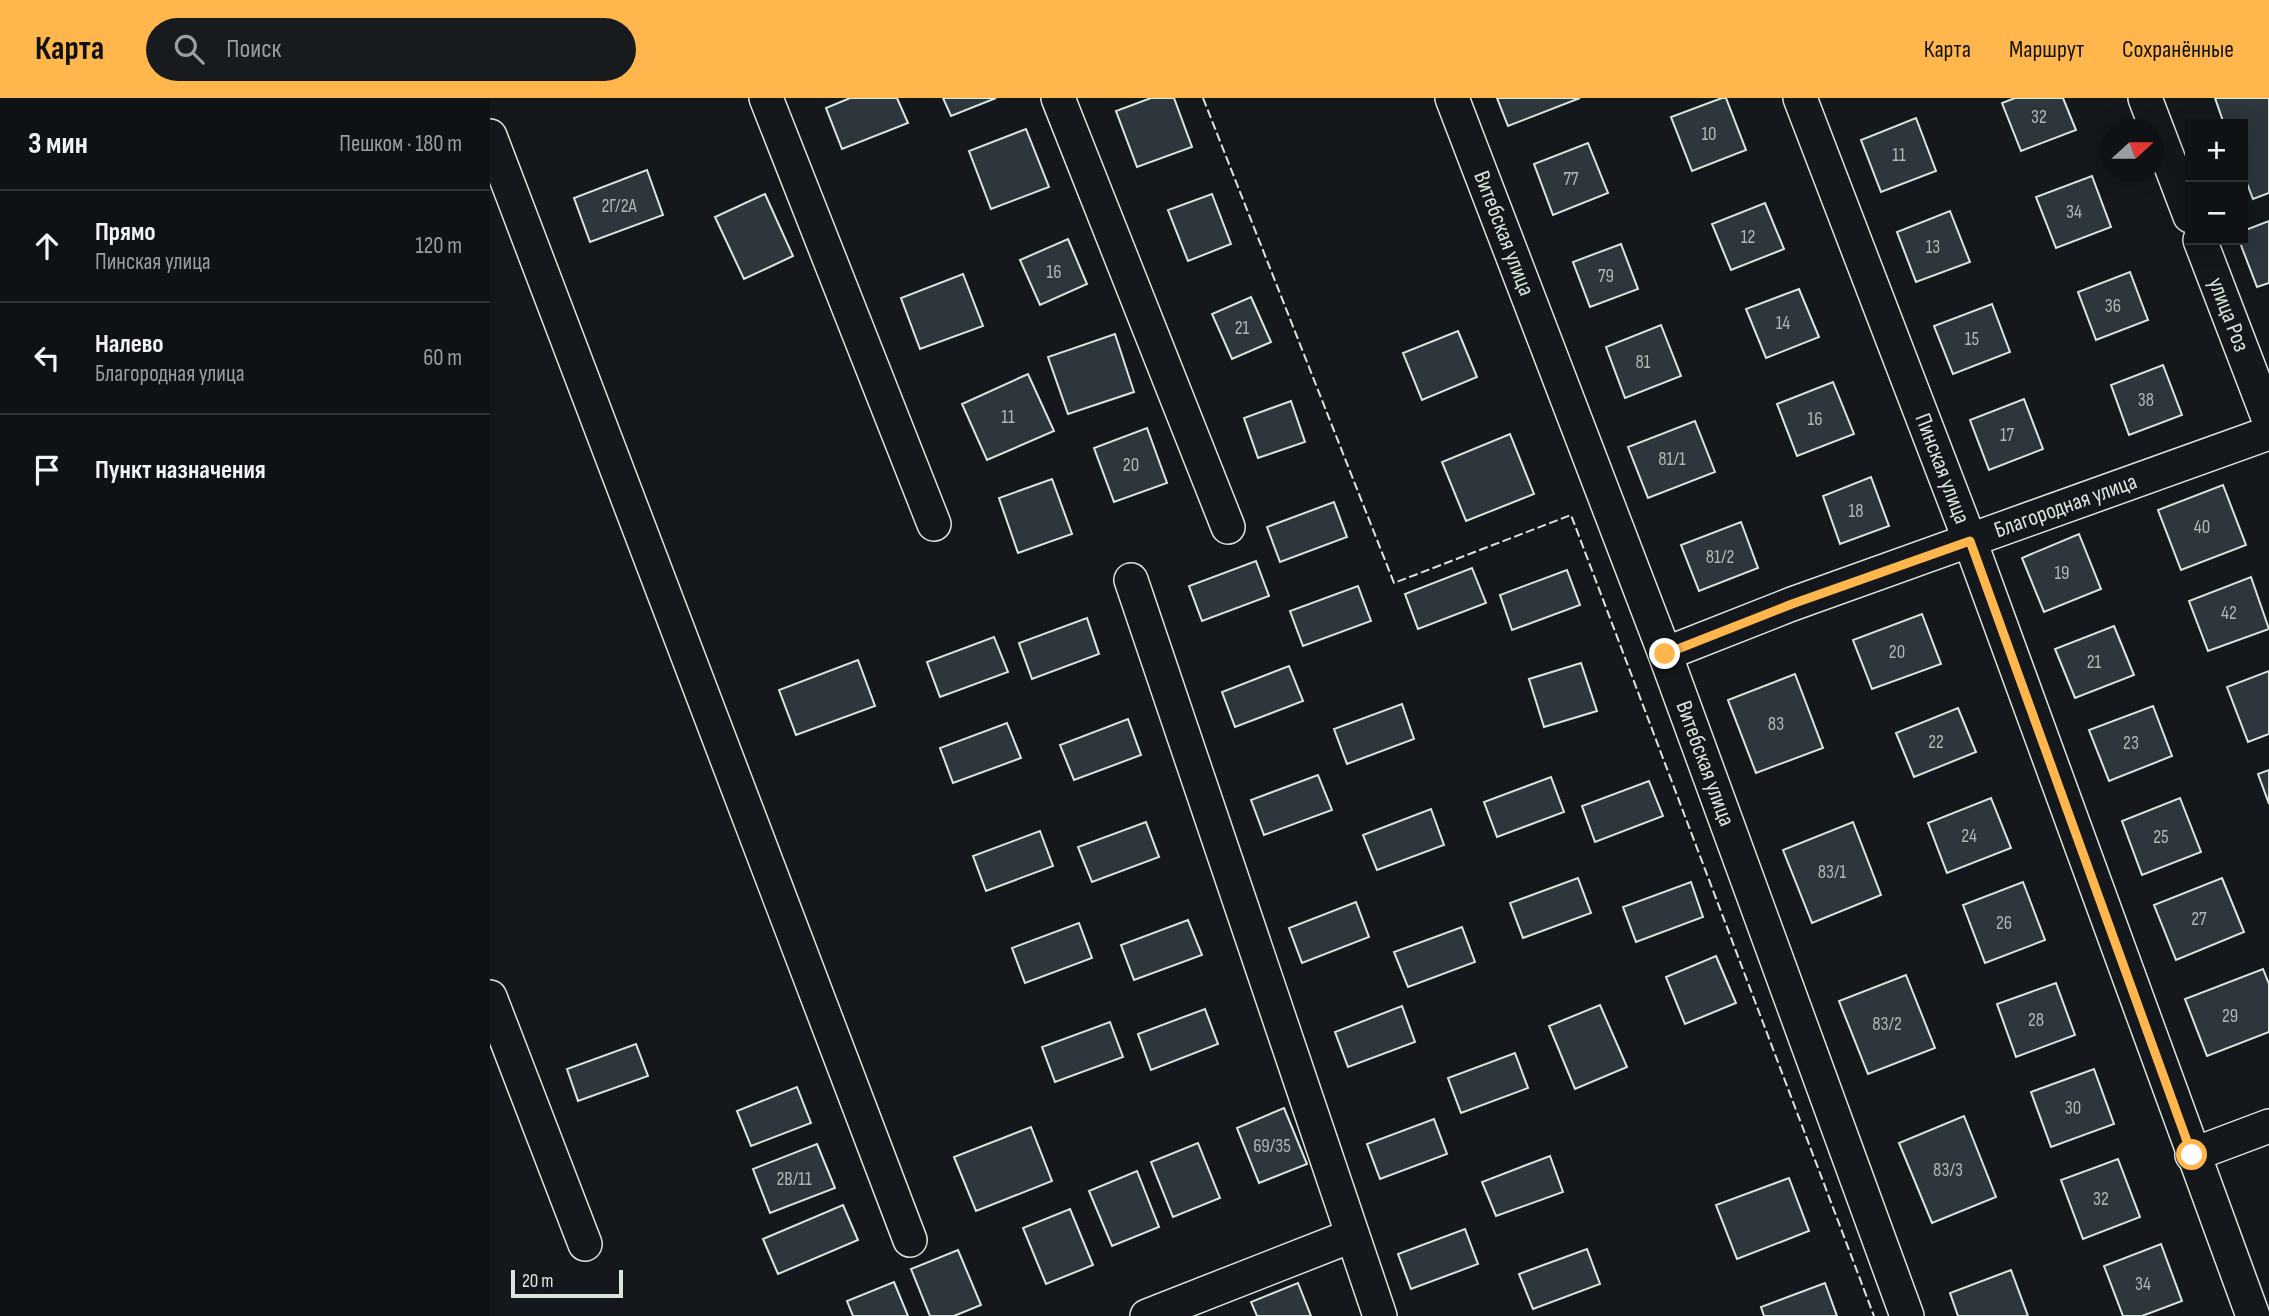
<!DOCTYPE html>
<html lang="ru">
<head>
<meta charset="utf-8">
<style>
	body { margin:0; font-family:"Sofia Sans Condensed",sans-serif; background:#181b1e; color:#f1f3f6 }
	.controls { position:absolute; right:21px; top:21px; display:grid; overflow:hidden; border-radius:0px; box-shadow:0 4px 18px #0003 }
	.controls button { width:63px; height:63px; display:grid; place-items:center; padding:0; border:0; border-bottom:2px solid #2f3234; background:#0f1215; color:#f1f3f6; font:35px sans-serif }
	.compass { position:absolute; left:1611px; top:21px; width:63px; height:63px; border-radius:50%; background:#0f1215; box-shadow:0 4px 18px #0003; rotate:69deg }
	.scale { position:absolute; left:21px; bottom:18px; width:112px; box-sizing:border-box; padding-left:7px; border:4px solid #d8e6dc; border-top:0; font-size:19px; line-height:24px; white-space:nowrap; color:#d8e6dc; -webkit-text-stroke:5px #14181c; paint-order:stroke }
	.stop { position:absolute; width:21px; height:21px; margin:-16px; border:5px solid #ffb74d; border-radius:50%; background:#fff }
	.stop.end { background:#ffb74d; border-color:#fff; box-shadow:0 2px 7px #0008 }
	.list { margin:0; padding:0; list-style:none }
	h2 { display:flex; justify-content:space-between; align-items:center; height:91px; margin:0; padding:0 28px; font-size:30px }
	h2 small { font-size:23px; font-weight:400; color:#9b9ea0 }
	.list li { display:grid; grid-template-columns:46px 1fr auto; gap:21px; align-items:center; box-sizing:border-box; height:112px; padding:0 28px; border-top:2px solid #2f3234 }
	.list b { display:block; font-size:26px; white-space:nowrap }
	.list p { margin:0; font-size:23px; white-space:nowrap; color:#9b9ea0 }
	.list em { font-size:23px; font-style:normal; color:#9b9ea0 }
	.icon { flex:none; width:38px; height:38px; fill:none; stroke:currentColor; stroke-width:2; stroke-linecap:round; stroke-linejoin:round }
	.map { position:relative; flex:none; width:1779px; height:1218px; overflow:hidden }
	header { display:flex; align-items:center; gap:42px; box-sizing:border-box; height:98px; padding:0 35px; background:#ffb74d; color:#111 }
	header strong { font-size:33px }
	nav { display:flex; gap:38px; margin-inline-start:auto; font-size:24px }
	.search { width:490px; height:63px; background:#181b1e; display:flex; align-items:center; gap:18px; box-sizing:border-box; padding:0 24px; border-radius:38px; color:#9b9ea0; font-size:26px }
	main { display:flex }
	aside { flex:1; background:#0f1215 }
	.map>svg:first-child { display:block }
	.building { fill:#2c363c; stroke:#d8e6dc; stroke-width:2 }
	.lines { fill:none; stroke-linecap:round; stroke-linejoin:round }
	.street-casing { stroke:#d8e6dc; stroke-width:36 }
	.street { stroke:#14181c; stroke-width:33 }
	.fence { stroke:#d8e6dc; stroke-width:2; stroke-dasharray:9 3.5; stroke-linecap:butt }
	.route { stroke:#ffb74d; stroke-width:9 }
	.labels { text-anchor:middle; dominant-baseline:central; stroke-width:5; stroke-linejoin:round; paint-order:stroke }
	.number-label { font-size:19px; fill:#adbab4 }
	.street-label { font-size:23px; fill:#d8e6dc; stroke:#14181c }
</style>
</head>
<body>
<header>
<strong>Карта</strong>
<div class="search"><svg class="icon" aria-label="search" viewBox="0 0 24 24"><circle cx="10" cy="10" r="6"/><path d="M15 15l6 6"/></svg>Поиск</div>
<nav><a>Карта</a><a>Маршрут</a><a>Сохранённые</a></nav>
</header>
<main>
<aside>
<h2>3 мин<small>Пешком · 180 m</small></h2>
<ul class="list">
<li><svg class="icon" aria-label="ahead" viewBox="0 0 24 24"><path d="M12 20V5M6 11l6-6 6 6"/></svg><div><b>Прямо</b><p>Пинская улица</p></div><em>120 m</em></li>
<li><svg class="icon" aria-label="left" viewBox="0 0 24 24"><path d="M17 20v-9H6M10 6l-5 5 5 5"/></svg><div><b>Налево</b><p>Благородная улица</p></div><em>60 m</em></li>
<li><svg class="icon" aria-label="arrive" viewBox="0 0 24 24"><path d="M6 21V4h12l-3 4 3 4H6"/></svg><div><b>Пункт назначения</b></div></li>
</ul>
</aside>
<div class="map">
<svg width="1779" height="1218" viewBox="0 0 1779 1218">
	<rect width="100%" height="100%" fill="#14181c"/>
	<path class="building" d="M 360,0 L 407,0 L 418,25 L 352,51 L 336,10 Z
		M 453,0 L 506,0 L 461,18 Z
		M 661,0 L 684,0 L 702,49 L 647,69 L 626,13 Z
		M 1007,0 L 1090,0 L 1018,28 Z
		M 1232,0 L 1236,0 L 1256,52 L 1202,73 L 1181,19 Z
		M 1525,0 L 1573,0 L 1586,32 L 1531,53 L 1512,5 Z
		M 1725,0 L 1779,0 L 1779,95 L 1763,101 L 1753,75 L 1753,26 L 1734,26 Z
		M 1426,20 L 1446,73 L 1391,94 L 1371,42 Z
		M 536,31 L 559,89 L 501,111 L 479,53 Z
		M 1098,45 L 1118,95 L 1063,117 L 1044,66 Z
		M 157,72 L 173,117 L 100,144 L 84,100 Z
		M 1602,78 L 1621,129 L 1566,150 L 1546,99 Z
		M 275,96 L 303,158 L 254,181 L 225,119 Z
		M 722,96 L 741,146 L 698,163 L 678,112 Z
		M 1275,105 L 1294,151 L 1241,172 L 1222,126 Z
		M 1460,113 L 1480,164 L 1426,184 L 1407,134 Z
		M 1779,123 L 1779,185 L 1767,189 L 1749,142 L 1753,142 L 1753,133 Z
		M 578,141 L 597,186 L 550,207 L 530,162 Z
		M 1131,146 L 1148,191 L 1100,209 L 1083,164 Z
		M 1640,174 L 1658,222 L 1606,242 L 1588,194 Z
		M 473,176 L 493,228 L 430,251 L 411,200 Z
		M 1309,191 L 1329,239 L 1276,260 L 1256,211 Z
		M 761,199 L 781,244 L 742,261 L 722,216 Z
		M 1502,206 L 1520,254 L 1463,276 L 1444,228 Z
		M 1171,227 L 1191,278 L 1135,300 L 1116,249 Z
		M 968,233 L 987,279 L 932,302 L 913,255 Z
		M 625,236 L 644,294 L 578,316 L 558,259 Z
		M 1673,267 L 1692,317 L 1639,337 L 1621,287 Z
		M 538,276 L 564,333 L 497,362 L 472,306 Z
		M 1343,284 L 1364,336 L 1307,358 L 1287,306 Z
		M 1534,301 L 1553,351 L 1499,372 L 1480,322 Z
		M 801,303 L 815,344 L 768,360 L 754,320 Z
		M 1205,323 L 1225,374 L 1158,400 L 1138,349 Z
		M 657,330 L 677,385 L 624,404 L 604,350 Z
		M 1020,336 L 1044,396 L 976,423 L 952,364 Z
		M 1381,379 L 1399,428 L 1350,446 L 1333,398 Z
		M 562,381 L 582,436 L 528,455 L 509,400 Z
		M 1733,387 L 1756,447 L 1691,472 L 1668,412 Z
		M 844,404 L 857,439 L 790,464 L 777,429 Z
		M 1251,424 L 1268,470 L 1209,493 L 1191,447 Z
		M 1589,436 L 1611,491 L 1554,514 L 1532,460 Z
		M 766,463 L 779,498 L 712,523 L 699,488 Z
		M 982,470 L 996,505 L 928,531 L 915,496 Z
		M 1077,472 L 1090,507 L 1022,532 L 1010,497 Z
		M 1761,479 L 1779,531 L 1718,553 L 1699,503 Z
		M 868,488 L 881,523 L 813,548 L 800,513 Z
		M 1432,516 L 1451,566 L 1382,591 L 1363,542 Z
		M 597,520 L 609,556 L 542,581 L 529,545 Z
		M 1624,528 L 1644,577 L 1585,600 L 1565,551 Z
		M 504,539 L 518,574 L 450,599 L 437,564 Z
		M 368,562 L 385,608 L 306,637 L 289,592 Z
		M 1091,565 L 1107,613 L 1054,629 L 1039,581 Z
		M 799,568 L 813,603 L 745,629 L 732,594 Z
		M 1779,573 L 1779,636 L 1758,644 L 1737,589 Z
		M 1305,576 L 1333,650 L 1266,675 L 1238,602 Z
		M 912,606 L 924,641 L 857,666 L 844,631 Z
		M 1663,608 L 1682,658 L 1619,683 L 1599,632 Z
		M 1468,610 L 1486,654 L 1424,679 L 1406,635 Z
		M 638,621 L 651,657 L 584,682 L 570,647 Z
		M 517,625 L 531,660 L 463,685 L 450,650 Z
		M 1779,672 L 1779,706 L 1768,676 Z
		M 828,677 L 842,712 L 774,737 L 761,702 Z
		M 1061,679 L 1074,714 L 1007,739 L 994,704 Z
		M 1159,683 L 1173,718 L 1105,744 L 1092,708 Z
		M 1501,700 L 1521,750 L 1457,775 L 1438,725 Z
		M 1690,700 L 1711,754 L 1652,777 L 1632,723 Z
		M 941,711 L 954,747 L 887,772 L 873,737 Z
		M 656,724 L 669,759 L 602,784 L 588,749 Z
		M 1363,724 L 1391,797 L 1322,825 L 1293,752 Z
		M 550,733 L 563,768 L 496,793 L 483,758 Z
		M 1088,780 L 1101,815 L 1033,840 L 1020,805 Z
		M 1732,780 L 1754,834 L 1686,862 L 1664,807 Z
		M 1201,784 L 1213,819 L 1146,844 L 1133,809 Z
		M 1533,784 L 1555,842 L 1495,865 L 1473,807 Z
		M 866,804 L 879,839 L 812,865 L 799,830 Z
		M 698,822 L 712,857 L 644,882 L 631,847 Z
		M 589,825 L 602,860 L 535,885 L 522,850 Z
		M 972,829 L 985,864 L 918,889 L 904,854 Z
		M 1226,858 L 1246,905 L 1195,926 L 1176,879 Z
		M 1773,871 L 1779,886 L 1779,934 L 1717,958 L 1695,901 Z
		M 1416,877 L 1445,950 L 1378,976 L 1349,903 Z
		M 1566,885 L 1585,937 L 1526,959 L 1507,906 Z
		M 1110,907 L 1137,969 L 1085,991 L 1059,928 Z
		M 912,908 L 925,944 L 858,969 L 845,934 Z
		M 715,911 L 728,946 L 661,972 L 648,936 Z
		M 620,924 L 633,959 L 565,984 L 552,949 Z
		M 146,946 L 158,978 L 88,1003 L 77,971 Z
		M 1025,955 L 1038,990 L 971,1015 L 958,980 Z
		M 1604,971 L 1624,1026 L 1561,1049 L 1541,994 Z
		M 307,989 L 321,1025 L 261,1048 L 247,1013 Z
		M 794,1010 L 817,1066 L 769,1085 L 747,1030 Z
		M 1474,1018 L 1506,1099 L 1442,1125 L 1409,1045 Z
		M 944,1021 L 957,1056 L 890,1081 L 877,1046 Z
		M 541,1029 L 562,1083 L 486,1113 L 464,1059 Z
		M 708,1045 L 730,1100 L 683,1119 L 661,1064 Z
		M 327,1046 L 345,1090 L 280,1115 L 263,1071 Z
		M 1060,1058 L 1073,1094 L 1006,1118 L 992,1084 Z
		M 1628,1061 L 1650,1119 L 1593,1141 L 1571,1082 Z
		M 647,1073 L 669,1129 L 622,1148 L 599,1093 Z
		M 1299,1080 L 1319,1133 L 1247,1161 L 1226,1107 Z
		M 353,1107 L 368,1142 L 288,1176 L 273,1141 Z
		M 580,1111 L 603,1167 L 556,1186 L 533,1130 Z
		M 975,1131 L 988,1166 L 921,1191 L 908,1156 Z
		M 1671,1146 L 1692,1203 L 1652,1218 L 1633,1218 L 1614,1168 Z
		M 1097,1151 L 1110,1186 L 1043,1211 L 1029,1176 Z
		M 468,1152 L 491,1207 L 464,1218 L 440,1218 L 421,1171 Z
		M 1521,1172 L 1538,1218 L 1468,1218 L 1460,1195 Z
		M 404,1184 L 418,1218 L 363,1218 L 357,1203 Z
		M 808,1185 L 821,1218 L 767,1218 L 761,1204 Z
		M 1335,1185 L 1347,1218 L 1274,1218 L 1271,1209 Z"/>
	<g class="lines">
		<g class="street-casing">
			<g id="street">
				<path d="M 276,0 L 444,426"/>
				<path d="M 568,0 L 738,429"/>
				<path id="s1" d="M 962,0 L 1175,556 L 1417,1218"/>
				<path id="s2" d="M 1310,0 L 1480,443 L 1763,1218"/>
				<path d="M 1655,0 L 1700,118"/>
				<path d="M 0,38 L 420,1142"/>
				<path id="s3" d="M 1710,142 L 1779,322"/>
				<path d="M 641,482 L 890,1218"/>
				<path id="s4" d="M 1175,556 L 1302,506 L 1779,335"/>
				<path d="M 0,899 L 95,1146"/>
				<path d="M 1702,1057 L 1779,1028"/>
				<path d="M 657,1218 L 861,1138"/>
			</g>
		</g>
		<use href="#street" class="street"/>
		<path class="fence" d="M 713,0 L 904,485 L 1081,417 L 1384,1218"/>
	</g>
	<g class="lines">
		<path class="route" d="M 1175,556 L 1302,506 L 1480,443 L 1702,1057"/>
	</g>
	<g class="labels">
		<g class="number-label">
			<text x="1549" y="19">32</text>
			<text x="1219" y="36">10</text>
			<text x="1409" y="57">11</text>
			<text x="1081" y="81">77</text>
			<text x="129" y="108">2Г/2А</text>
			<text x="1584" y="114">34</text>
			<text x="1258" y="139">12</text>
			<text x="1443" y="149">13</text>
			<text x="564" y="174">16</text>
			<text x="1116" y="178">79</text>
			<text x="1623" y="208">36</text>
			<text x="1293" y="225">14</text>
			<text x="752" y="230">21</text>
			<text x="1482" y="241">15</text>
			<text x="1153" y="264">81</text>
			<text x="1656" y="302">38</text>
			<text x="518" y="319">11</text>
			<text x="1325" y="321">16</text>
			<text x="1517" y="337">17</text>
			<text x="1182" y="361">81/1</text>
			<text x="641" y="367">20</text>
			<text x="1366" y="413">18</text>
			<text x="1712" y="429">40</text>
			<text x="1230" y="459">81/2</text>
			<text x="1572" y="475">19</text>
			<text x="1739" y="515">42</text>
			<text x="1407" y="554">20</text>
			<text x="1604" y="564">21</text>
			<text x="1286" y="626">83</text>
			<text x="1446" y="644">22</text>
			<text x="1641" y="645">23</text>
			<text x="1479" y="738">24</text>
			<text x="1671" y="739">25</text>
			<text x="1342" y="774">83/1</text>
			<text x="1709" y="821">27</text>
			<text x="1514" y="825">26</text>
			<text x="1740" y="918">29</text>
			<text x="1546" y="922">28</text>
			<text x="1397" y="926">83/2</text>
			<text x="1583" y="1010">30</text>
			<text x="782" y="1048">69/35</text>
			<text x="1458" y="1072">83/3</text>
			<text x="304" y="1081">2В/11</text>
			<text x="1611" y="1101">32</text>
			<text x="1653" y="1186">34</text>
		</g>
		<g class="street-label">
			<text stroke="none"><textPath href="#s1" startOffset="145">Витебская улица</textPath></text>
			<text stroke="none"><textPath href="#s3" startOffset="80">улица Роз</textPath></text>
			<text stroke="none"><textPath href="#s2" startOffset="397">Пинская улица</textPath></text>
			<text stroke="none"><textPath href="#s4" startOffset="427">Благородная улица</textPath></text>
			<text stroke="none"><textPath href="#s1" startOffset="712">Витебская улица</textPath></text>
		</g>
	</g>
</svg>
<div class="controls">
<button>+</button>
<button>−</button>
</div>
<svg class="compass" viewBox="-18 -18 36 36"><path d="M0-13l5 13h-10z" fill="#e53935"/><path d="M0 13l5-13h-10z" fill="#9b9ea0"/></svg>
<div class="scale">20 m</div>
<div class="stop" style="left:1702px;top:1057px"></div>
<div class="stop end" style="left:1175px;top:556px"></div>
</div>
</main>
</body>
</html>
